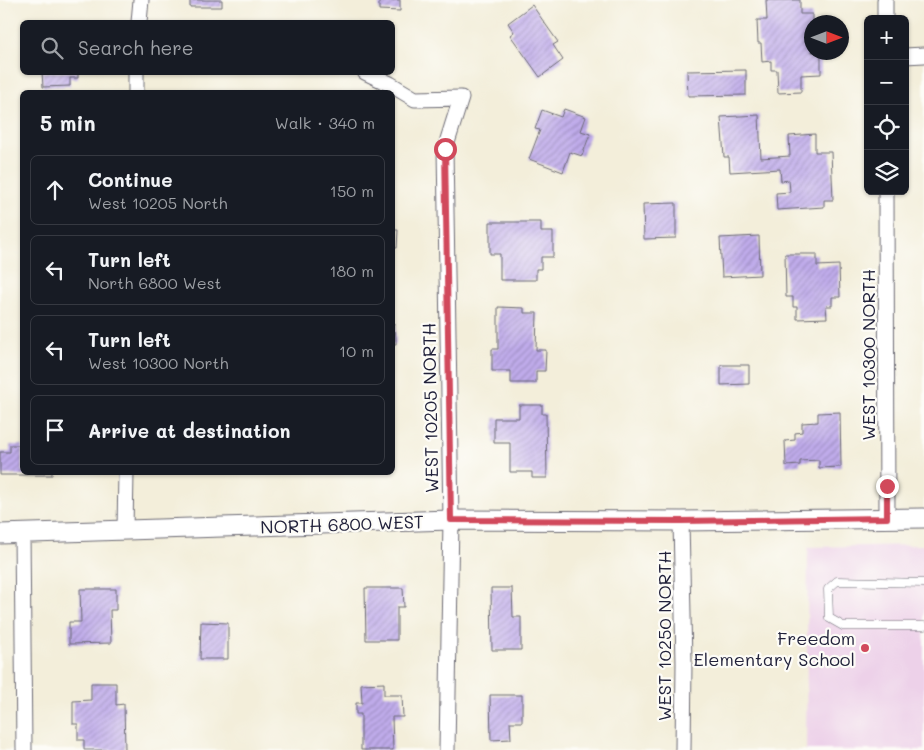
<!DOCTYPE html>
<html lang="en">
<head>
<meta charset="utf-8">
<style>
	body { margin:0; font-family:Mali,sans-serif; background:#20242c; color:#f1f3f6 }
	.controls { position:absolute; right:15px; top:15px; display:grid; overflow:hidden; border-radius:8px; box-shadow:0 1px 4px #0004 }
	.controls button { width:45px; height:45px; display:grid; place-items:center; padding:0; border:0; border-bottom:1px solid #363941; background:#171b24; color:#f1f3f6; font:25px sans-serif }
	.compass { position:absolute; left:804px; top:15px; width:45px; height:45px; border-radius:50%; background:#171b24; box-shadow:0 1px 4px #0004; rotate:90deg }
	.stop { position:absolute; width:15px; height:15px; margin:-11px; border:4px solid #d1495b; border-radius:50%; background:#fff }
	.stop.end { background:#d1495b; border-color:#fff; box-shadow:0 1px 5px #0008 }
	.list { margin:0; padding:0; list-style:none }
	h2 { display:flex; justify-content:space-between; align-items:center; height:65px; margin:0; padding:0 20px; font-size:21px }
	h2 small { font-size:16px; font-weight:400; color:#9ea1a6 }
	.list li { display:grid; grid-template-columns:32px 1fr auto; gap:15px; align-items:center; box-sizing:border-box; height:70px; margin:0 10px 10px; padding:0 10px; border:1px solid #363941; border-radius:8px }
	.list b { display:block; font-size:19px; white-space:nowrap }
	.list p { margin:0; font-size:16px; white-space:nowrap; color:#9ea1a6 }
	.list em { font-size:16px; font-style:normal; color:#9ea1a6 }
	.icon { flex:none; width:28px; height:28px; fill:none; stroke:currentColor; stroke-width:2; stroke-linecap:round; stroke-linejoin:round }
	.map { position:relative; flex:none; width:924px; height:750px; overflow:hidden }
	.search { position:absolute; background:#171b24; box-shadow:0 1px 4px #0004; left:20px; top:20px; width:375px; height:55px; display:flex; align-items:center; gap:12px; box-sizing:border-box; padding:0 18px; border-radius:8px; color:#9ea1a6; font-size:19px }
	.panel { position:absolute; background:#171b24; box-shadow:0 1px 4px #0004; left:20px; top:90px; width:375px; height:385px; border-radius:8px }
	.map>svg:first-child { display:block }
	.built { fill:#edd1e9 }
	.building { fill:url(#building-hatch) }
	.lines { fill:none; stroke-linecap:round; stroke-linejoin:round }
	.service-casing { stroke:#6b6973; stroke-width:9 }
	.minor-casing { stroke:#6b6973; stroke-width:17 }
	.tertiary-casing { stroke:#6b6973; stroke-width:21 }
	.service { stroke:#fff; stroke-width:8 }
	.minor { stroke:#fff; stroke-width:15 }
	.tertiary { stroke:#fff; stroke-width:19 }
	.route { stroke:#d1495b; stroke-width:6 }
	.poi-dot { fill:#d1495b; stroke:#fdfcf7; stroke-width:2 }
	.labels { text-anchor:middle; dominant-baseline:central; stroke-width:4.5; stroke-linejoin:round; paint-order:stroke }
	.street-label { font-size:18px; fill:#22223b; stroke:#fdfcf7 }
	.poi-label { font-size:18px; fill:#22223b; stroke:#fdfcf7; text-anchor:end }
</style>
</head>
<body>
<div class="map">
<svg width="924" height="750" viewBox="0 0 924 750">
	<defs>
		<pattern id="building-hatch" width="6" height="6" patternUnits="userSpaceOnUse" patternTransform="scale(1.25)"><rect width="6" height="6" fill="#c0aceb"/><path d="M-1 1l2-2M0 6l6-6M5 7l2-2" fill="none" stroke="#9c8cc0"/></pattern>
	</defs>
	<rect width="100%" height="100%" fill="#fdfcf7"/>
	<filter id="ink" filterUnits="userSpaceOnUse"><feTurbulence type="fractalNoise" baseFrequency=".02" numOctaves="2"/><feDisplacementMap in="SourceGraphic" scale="10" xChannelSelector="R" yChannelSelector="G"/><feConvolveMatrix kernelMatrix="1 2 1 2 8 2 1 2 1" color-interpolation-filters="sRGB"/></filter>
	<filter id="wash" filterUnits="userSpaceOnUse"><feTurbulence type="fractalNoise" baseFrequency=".0096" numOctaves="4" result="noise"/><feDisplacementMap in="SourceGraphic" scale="20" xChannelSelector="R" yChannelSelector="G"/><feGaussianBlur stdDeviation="1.12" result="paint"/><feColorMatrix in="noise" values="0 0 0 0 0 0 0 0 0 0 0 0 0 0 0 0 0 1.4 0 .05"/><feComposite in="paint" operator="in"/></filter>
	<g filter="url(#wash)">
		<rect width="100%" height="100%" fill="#f3eeda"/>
		<path class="built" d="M 924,545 L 924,750 L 806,750 L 808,547 Z"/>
		<g id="blocks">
			<path class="building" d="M 190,0 L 222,0 L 222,7 L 190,7 Z
				M 379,0 L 400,0 L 400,11 L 379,10 Z
				M 766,0 L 800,0 L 800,14 L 812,14 L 812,52 L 821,52 L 821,74 L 801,75 L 801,92 L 778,93 L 777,70 L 771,70 L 771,61 L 762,62 L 761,43 L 758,43 L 757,20 L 767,20 Z
				M 532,5 L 558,42 L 553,45 L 563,60 L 540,77 L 510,35 L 514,32 L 508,23 Z
				M 746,70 L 746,95 L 688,96 L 687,71 Z
				M 42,72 L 78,72 L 78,78 L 70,78 L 70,86 L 43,87 Z
				M 564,109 L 586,117 L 581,131 L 590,134 L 582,156 L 570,152 L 563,172 L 529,159 L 540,130 L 535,129 L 542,110 L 561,117 Z
				M 759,115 L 761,158 L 790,156 L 789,136 L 815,134 L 815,152 L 831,152 L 833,200 L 824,200 L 824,207 L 777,210 L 776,193 L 790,192 L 789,180 L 781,181 L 780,169 L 730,172 L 729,157 L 724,157 L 721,117 Z
				M 676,203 L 676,238 L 644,239 L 643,204 Z
				M 490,222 L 541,222 L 541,232 L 553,232 L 553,257 L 541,257 L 541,269 L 536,269 L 536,280 L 500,280 L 500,254 L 490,254 Z
				M 392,230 L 398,230 L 397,248 L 392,248 Z
				M 759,236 L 760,275 L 722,277 L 720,238 Z
				M 785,254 L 817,254 L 817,266 L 839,265 L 840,297 L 832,297 L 832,306 L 826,306 L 827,318 L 797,319 L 797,307 L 793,307 L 793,297 L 786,297 Z
				M 498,307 L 524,308 L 524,313 L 537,313 L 536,350 L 546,350 L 545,371 L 536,371 L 536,383 L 511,383 L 511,371 L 492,371 L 492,349 L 498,349 Z
				M 395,323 L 396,344 L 392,344 L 392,324 Z
				M 721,365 L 749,365 L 749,384 L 721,385 Z
				M 519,405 L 542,405 L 542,414 L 546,414 L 547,478 L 532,478 L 532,472 L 510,472 L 510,443 L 494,443 L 494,418 L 519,418 Z
				M 840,412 L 841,467 L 819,468 L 819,460 L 800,461 L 800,465 L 786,466 L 785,441 L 795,440 L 795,433 L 802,432 L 802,423 L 818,422 L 818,413 Z
				M 10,445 L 22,445 L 22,472 L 52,472 L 52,475 L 0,475 L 0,452 L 10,452 Z
				M 365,588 L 403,588 L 404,607 L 397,607 L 397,640 L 366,640 Z
				M 491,588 L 512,588 L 513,617 L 521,617 L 521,650 L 492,650 Z
				M 80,589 L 116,589 L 116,610 L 110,610 L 111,643 L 69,644 L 69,622 L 81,622 Z
				M 201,622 L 228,623 L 228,659 L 200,659 Z
				M 91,683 L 116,683 L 116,705 L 124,704 L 125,750 L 84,750 L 84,740 L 78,740 L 78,724 L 73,724 L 73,701 L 91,700 Z
				M 384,683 L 384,695 L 402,695 L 403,717 L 392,717 L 393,750 L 361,750 L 361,714 L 356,714 L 356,703 L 362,703 L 361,684 Z
				M 490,695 L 522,695 L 522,722 L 510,722 L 511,739 L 491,740 Z"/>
		</g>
	</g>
	<g filter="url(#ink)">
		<use href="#blocks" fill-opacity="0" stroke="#6b6973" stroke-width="1"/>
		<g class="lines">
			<g class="service-casing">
				<path id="service" d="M 924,583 L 837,581 L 828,589 L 829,618 L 843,626 L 924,626"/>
			</g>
			<g class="minor-casing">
				<path id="minor" d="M 885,0 L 885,19
					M 139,22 L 141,0
					M 905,56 L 924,55
					M 365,72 L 390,84 L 415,99 L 461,98 L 445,149 L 451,520 L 447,750
					M 136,92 L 136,72
					M 886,191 L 887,518
					M 681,521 L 684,663 L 683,750
					M 125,530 L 126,472
					M 22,532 L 24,750"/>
			</g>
			<g class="tertiary-casing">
				<path id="tertiary" d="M 0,534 L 451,520 L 681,521 L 924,518"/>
			</g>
			<use href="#service" class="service"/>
			<use href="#minor" class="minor"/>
			<use href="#tertiary" class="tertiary"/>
		</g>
	</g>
	<g class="lines" filter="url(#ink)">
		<path class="route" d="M 445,149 L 451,520 L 681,521 L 887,518 L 887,486"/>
	</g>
	<circle class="poi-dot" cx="865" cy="648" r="5"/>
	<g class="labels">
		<g class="street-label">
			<text transform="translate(868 355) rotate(-90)">WEST 10300 NORTH</text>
			<text transform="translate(430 408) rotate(-91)">WEST 10205 NORTH</text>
			<text transform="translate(342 524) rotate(-2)">NORTH 6800 WEST</text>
			<text transform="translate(664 636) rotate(-90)">WEST 10250 NORTH</text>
		</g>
		<g class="poi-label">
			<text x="855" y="638">Freedom<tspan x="855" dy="21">Elementary School</tspan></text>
		</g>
	</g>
</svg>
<div class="controls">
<button>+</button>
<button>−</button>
<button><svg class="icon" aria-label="locate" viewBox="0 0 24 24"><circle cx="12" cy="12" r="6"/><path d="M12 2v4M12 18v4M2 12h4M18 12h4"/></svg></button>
<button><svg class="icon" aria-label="layers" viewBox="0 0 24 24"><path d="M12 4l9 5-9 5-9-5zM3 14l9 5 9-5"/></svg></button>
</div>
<svg class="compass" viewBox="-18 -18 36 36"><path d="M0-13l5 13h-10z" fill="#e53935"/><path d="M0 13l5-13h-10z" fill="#9ea1a6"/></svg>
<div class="stop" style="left:445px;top:149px"></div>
<div class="stop end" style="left:887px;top:486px"></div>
<div class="search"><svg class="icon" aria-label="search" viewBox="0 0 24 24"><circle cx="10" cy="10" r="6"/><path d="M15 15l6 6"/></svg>Search here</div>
<section class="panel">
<h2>5 min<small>Walk · 340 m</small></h2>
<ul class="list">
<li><svg class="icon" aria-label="ahead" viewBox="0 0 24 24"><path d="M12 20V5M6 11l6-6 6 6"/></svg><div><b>Continue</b><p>West 10205 North</p></div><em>150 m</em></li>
<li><svg class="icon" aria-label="left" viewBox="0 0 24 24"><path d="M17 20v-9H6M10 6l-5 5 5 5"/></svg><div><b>Turn left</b><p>North 6800 West</p></div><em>180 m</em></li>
<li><svg class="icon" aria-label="left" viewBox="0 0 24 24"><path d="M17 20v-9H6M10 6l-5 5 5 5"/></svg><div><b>Turn left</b><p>West 10300 North</p></div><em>10 m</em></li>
<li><svg class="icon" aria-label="arrive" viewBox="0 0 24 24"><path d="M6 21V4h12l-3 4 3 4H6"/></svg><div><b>Arrive at destination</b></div></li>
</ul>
</section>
</div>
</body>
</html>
